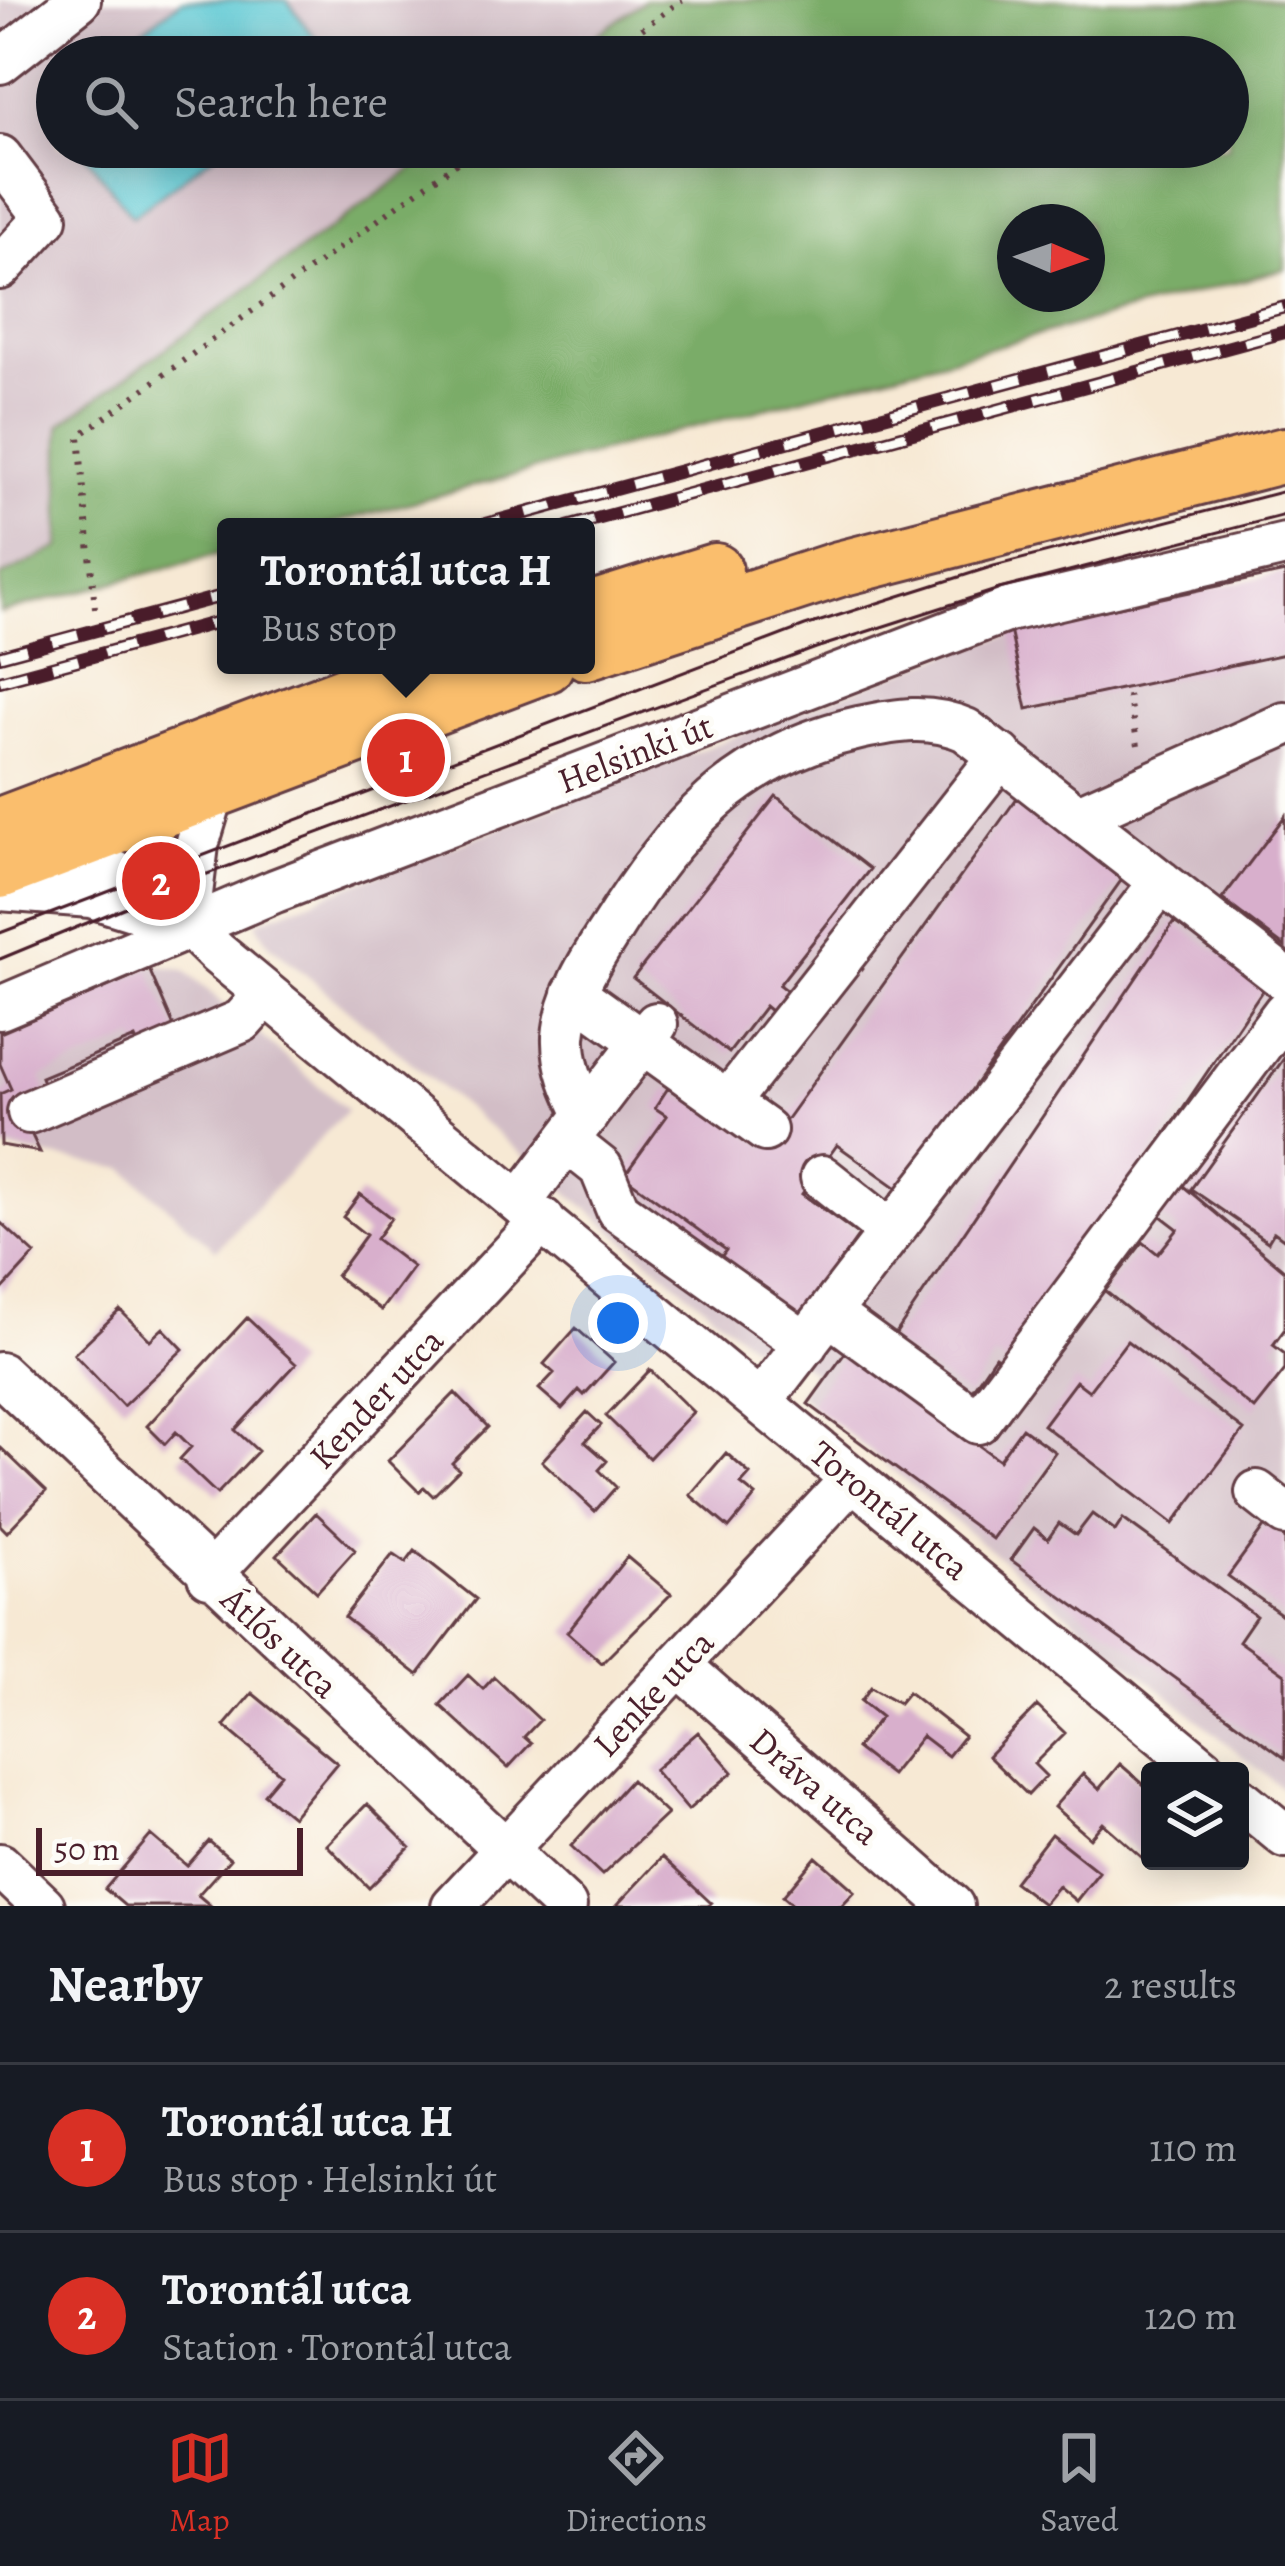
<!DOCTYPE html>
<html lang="en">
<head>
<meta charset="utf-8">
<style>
	body { margin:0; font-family:Alegreya,serif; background:#20242c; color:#f1f3f6 }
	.controls { position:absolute; right:36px; bottom:36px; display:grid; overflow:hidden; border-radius:12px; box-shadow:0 6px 30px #0003 }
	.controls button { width:108px; height:108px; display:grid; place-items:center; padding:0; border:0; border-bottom:3px solid #363941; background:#171b24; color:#f1f3f6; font:60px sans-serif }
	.compass { position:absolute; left:997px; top:204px; width:108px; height:108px; border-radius:50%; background:#171b24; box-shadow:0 6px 30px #0003; rotate:92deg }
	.scale { position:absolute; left:36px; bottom:30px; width:267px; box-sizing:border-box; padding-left:12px; border:6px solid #4a1f2b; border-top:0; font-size:33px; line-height:42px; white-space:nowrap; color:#4a1f2b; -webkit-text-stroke:9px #fdfcf7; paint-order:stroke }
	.you { position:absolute; left:618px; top:1323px; width:42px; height:42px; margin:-30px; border:9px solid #fff; border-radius:50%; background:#1a73e8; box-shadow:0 0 0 18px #1a73e833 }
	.badge { display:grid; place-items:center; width:78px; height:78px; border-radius:50%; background:#d93025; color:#fff; font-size:39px; font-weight:700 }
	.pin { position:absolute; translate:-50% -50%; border:6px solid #fff; box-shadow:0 3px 12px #0006 }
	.popup { position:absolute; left:217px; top:518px; width:378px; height:156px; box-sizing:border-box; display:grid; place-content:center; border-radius:12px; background:#171b24; filter:drop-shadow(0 3px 9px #0005); font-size:39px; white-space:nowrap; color:#9ea1a6 }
	.popup b { font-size:45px; color:#f1f3f6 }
	.popup::after { content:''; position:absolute; left:50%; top:100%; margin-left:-24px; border:24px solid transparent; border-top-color:#171b24 }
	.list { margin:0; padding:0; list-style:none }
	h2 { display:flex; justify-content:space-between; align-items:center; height:156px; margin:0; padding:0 48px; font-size:51px }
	h2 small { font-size:39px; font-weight:400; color:#9ea1a6 }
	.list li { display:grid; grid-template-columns:78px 1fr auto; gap:36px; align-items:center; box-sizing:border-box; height:168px; padding:0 48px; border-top:3px solid #363941 }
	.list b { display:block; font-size:45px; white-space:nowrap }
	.list p { margin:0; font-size:39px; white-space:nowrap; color:#9ea1a6 }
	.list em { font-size:39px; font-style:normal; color:#9ea1a6 }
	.icon { flex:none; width:66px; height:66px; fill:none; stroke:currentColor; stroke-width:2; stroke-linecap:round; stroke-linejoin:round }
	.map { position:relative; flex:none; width:1285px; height:1906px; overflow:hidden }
	.search { position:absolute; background:#171b24; box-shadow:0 6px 30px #0003; left:36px; right:36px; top:36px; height:132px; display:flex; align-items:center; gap:30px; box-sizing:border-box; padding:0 42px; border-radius:66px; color:#9ea1a6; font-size:45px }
	.sheet { height:492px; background:#171b24 }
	nav { display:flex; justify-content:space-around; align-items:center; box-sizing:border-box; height:168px; border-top:3px solid #363941; background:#171b24; font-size:33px; color:#9ea1a6 }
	nav a { display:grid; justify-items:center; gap:6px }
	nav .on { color:#d93025 }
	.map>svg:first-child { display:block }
	.industrial { fill:#d2bdc6 }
	.forest { fill:#7aac67; stroke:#626649; stroke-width:3; fill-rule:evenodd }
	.water { fill:#5bc8d3; stroke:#52747f; stroke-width:3 }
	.building { fill:#d8afcc }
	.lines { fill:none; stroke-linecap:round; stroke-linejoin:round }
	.minor-casing { stroke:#643d44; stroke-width:48 }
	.major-casing { stroke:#643d44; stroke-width:60 }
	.path { stroke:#643d44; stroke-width:6; stroke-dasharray:3 9; stroke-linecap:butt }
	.minor { stroke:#fff; stroke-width:42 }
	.major { stroke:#fabe6d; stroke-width:54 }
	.tram { stroke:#4a1f2b; stroke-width:3 }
	.rail-casing { stroke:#4a1f2b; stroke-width:14 }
	.rail { stroke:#fdfcf7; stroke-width:9; stroke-dasharray:27; stroke-linecap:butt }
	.labels { text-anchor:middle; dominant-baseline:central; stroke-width:10; stroke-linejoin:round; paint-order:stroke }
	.street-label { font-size:36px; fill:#4a1f2b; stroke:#fdfcf7 }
</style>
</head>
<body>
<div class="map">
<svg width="1285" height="1906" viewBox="0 0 1285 1906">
	<rect width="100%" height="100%" fill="#fdfcf7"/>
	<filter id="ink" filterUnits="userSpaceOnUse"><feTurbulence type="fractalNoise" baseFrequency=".00833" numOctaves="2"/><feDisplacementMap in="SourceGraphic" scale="24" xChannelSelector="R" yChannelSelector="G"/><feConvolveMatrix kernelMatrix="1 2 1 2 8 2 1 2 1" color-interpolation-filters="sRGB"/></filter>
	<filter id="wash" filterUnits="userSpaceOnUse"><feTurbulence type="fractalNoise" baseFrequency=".004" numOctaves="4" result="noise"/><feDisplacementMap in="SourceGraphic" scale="48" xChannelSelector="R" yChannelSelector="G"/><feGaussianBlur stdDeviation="2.7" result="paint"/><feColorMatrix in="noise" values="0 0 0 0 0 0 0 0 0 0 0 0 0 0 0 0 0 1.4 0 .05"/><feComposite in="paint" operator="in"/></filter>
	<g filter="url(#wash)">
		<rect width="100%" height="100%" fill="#f7e9d4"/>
		<path class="industrial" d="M 0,0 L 645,0 L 567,57 L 57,57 L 57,147 L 443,147 L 60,424 L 60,548 L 0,577 Z
			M 1285,573 L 1285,1791 L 798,1393 L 813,1373 L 779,1345 L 751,1345 L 269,944 L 256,922 L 974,644 Z
			M 150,964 L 184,970 L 347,1110 L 216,1250 L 125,1169 L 0,1148 L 0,1030 Z"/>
		<path class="forest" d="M 645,0 L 1285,0 L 1285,269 L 320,527 L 226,527 L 226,552 L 0,613 L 0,577 L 60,547 L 60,425 L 443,147 L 1228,147 L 1228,57 L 567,57 ZM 1015,222 L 1087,222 L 1087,294 L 1015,294 Z"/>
		<path class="water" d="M 182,0 L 287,0 L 330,57 L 107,57 Z
			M 80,147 L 224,147 L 132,217 Z"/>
		<g id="blocks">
			<path class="building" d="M 1285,572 L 1285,654 L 1027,709 L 1010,630 Z
				M 776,796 L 870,869 L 779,985 L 787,991 L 771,1011 L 765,1006 L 729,1053 L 633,978 Z
				M 1017,798 L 1125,875 L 900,1190 L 837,1145 L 802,1194 L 859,1235 L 795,1325 L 714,1267 L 726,1250 L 624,1176 L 667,1116 L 655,1108 L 668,1088 L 688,1102 L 693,1095 L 766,1148 Z
				M 1285,816 L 1285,947 L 1222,899 Z
				M 1174,922 L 1266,985 L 1055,1297 L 1014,1369 L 995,1356 L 968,1396 L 890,1342 Z
				M 149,969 L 178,1036 L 141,1053 L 135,1038 L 41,1077 L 46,1091 L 17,1104 L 40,1152 L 1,1145 L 0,1094 L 11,1089 L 0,1064 L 0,1033 Z
				M 1285,1057 L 1285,1240 L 1274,1232 L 1268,1242 L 1191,1189 Z
				M 1176,1180 L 1285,1271 L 1285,1329 L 1273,1345 L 1285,1354 L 1285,1370 L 1254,1409 L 1105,1291 L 1143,1242 L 1158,1254 L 1178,1229 L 1153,1210 Z
				M 360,1194 L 391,1218 L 376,1239 L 413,1267 L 381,1310 L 336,1276 L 366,1235 L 343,1217 Z
				M 0,1222 L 35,1254 L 0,1292 Z
				M 120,1310 L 150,1340 L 163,1328 L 183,1349 L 123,1406 L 74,1354 Z
				M 247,1318 L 296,1364 L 235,1430 L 258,1451 L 217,1494 L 180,1459 L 191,1447 L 176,1432 L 165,1444 L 147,1426 Z
				M 576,1328 L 614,1362 L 584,1395 L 579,1390 L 562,1409 L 539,1389 L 554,1373 L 544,1364 Z
				M 1127,1341 L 1244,1430 L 1173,1524 L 1043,1425 L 1076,1381 L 1089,1391 Z
				M 847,1350 L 999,1460 L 1022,1428 L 1055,1452 L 992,1539 L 808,1404 Z
				M 650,1370 L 693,1412 L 649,1458 L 606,1416 Z
				M 455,1393 L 488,1427 L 452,1463 L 459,1470 L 433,1496 L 424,1487 L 419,1492 L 388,1461 Z
				M 587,1412 L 601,1425 L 585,1442 L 607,1461 L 599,1470 L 616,1487 L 595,1511 L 542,1461 Z
				M 0,1447 L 46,1491 L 7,1532 L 0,1525 Z
				M 726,1453 L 750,1474 L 741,1484 L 756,1496 L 729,1528 L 690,1495 Z
				M 316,1513 L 355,1550 L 317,1592 L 277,1555 Z
				M 1092,1514 L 1115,1531 L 1123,1519 L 1256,1616 L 1239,1641 L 1285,1674 L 1285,1758 L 1011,1560 L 1034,1528 L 1048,1539 L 1059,1523 L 1076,1535 Z
				M 1266,1524 L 1285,1538 L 1285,1617 L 1228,1576 Z
				M 415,1551 L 476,1599 L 418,1675 L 344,1617 L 393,1554 L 406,1563 Z
				M 627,1557 L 671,1594 L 602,1663 L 567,1632 Z
				M 468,1675 L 483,1689 L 494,1677 L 540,1720 L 524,1737 L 531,1743 L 508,1768 L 440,1705 Z
				M 871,1687 L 899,1703 L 908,1692 L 964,1736 L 948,1756 L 922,1736 L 891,1775 L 856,1748 L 881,1717 L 861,1701 Z
				M 252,1693 L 337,1763 L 292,1817 L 264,1794 L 281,1774 L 224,1726 Z
				M 1037,1706 L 1065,1733 L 1034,1764 L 1046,1776 L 1028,1795 L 988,1756 Z
				M 698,1732 L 733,1772 L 688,1810 L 654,1770 Z
				M 1120,1764 L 1150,1790 L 1150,1861 L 1158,1861 L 1153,1867 L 1103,1823 L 1090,1838 L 1054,1807 L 1083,1774 L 1099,1789 Z
				M 631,1780 L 667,1814 L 602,1875 L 571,1846 Z
				M 367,1804 L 410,1847 L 369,1888 L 327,1845 Z
				M 1051,1834 L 1099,1872 L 1076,1901 L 1058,1886 L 1043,1904 L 1014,1882 Z
				M 151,1835 L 187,1866 L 209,1841 L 230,1859 L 198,1895 L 211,1906 L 125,1906 L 105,1889 Z
				M 662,1857 L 711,1903 L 708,1906 L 616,1906 Z
				M 816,1857 L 855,1891 L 841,1906 L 795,1906 L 783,1896 Z"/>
		</g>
	</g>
	<g filter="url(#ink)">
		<use href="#blocks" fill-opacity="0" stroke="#643d44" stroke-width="3"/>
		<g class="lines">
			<g class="minor-casing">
				<path id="minor" d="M 0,62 L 79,0
					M 0,157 L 46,218 L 0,268
					M 1079,816 L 1285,724
					M 51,840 L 157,894 L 217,953 L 1206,1771
					M 0,889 L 91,896 L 174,922
					M 187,927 L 197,845 L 215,785
					M 574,993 L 765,1130
					M 0,1008 L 275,891 L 1008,610 L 1285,545
					M 727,1103 L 1001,755
					M 29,1112 L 242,1021 L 266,994
					M 587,1115 C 574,1091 563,1065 564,1037 C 567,997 590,961 611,929 C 675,827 737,755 859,728 C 897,720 929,714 966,730 L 1285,979
					M 567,1141 L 601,1168 L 618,1210 L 806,1344
					M 822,1177 L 890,1231
					M 520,1202 L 656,1024
					M 830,1314 L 978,1422 L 1285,1012
					M 0,1374 L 565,1906
					M 760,1402 L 1161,882
					M 1257,1492 L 1285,1514
					M 209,1576 L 543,1220
					M 679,1665 L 952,1906
					M 1240,1799 L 1285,1836
					M 0,1865 L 43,1906
					M 453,1906 L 852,1479"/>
			</g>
			<g class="major-casing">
				<path id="major" d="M 586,611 L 715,571
					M 586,652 L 839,569 L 1285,455
					M 0,825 L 423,665
					M 0,871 L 546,665"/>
			</g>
			<path class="path" d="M 603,57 L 682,0
				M 95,608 L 79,436 L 479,147
				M 1128,695 L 1139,750"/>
			<use href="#minor" class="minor"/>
			<use href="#major" class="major"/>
			<path class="tram" d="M 0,933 L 805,626 L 994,566 L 1285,491
				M 0,959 L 191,880 L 816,648 L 999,589 L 1285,515"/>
			<g class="rail-casing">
				<path id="rail" d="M 475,527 L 1285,307
					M 567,527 L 1285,332
					M 0,656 L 226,595
					M 0,681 L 226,620"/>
			</g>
			<use href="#rail" class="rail"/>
		</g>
	</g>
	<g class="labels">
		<g class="street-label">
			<text transform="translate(635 753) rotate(-21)">Helsinki út</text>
			<text transform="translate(376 1398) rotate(-47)">Kender utca</text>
			<text transform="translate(890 1510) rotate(40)">Torontál utca</text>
			<text transform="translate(280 1642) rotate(43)">Átlós utca</text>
			<text transform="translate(653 1693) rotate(-47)">Lenke utca</text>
			<text transform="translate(815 1786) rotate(41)">Dráva utca</text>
		</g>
	</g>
</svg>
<div class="controls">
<button><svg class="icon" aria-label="layers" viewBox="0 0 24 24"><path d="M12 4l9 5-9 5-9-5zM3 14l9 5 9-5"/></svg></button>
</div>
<svg class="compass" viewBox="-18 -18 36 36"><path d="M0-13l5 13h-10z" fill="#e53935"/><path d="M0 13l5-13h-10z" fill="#9ea1a6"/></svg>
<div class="scale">50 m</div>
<div class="you"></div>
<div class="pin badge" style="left:406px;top:758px">1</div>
<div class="popup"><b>Torontál utca H</b>Bus stop</div>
<div class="pin badge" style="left:161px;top:881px">2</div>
<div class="search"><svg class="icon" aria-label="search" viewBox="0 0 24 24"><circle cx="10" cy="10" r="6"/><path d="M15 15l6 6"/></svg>Search here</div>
</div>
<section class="sheet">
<h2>Nearby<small>2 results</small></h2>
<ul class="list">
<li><span class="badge">1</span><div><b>Torontál utca H</b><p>Bus stop · Helsinki út</p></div><em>110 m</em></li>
<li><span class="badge">2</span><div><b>Torontál utca</b><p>Station · Torontál utca</p></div><em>120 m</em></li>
</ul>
</section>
<nav>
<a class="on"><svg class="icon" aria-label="map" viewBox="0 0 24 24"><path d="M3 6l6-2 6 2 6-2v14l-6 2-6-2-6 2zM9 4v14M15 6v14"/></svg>Map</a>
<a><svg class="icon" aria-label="directions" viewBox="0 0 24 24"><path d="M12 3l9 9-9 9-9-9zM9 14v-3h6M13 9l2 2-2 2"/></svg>Directions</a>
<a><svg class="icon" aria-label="saved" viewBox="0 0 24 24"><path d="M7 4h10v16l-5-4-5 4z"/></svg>Saved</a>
</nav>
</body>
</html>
